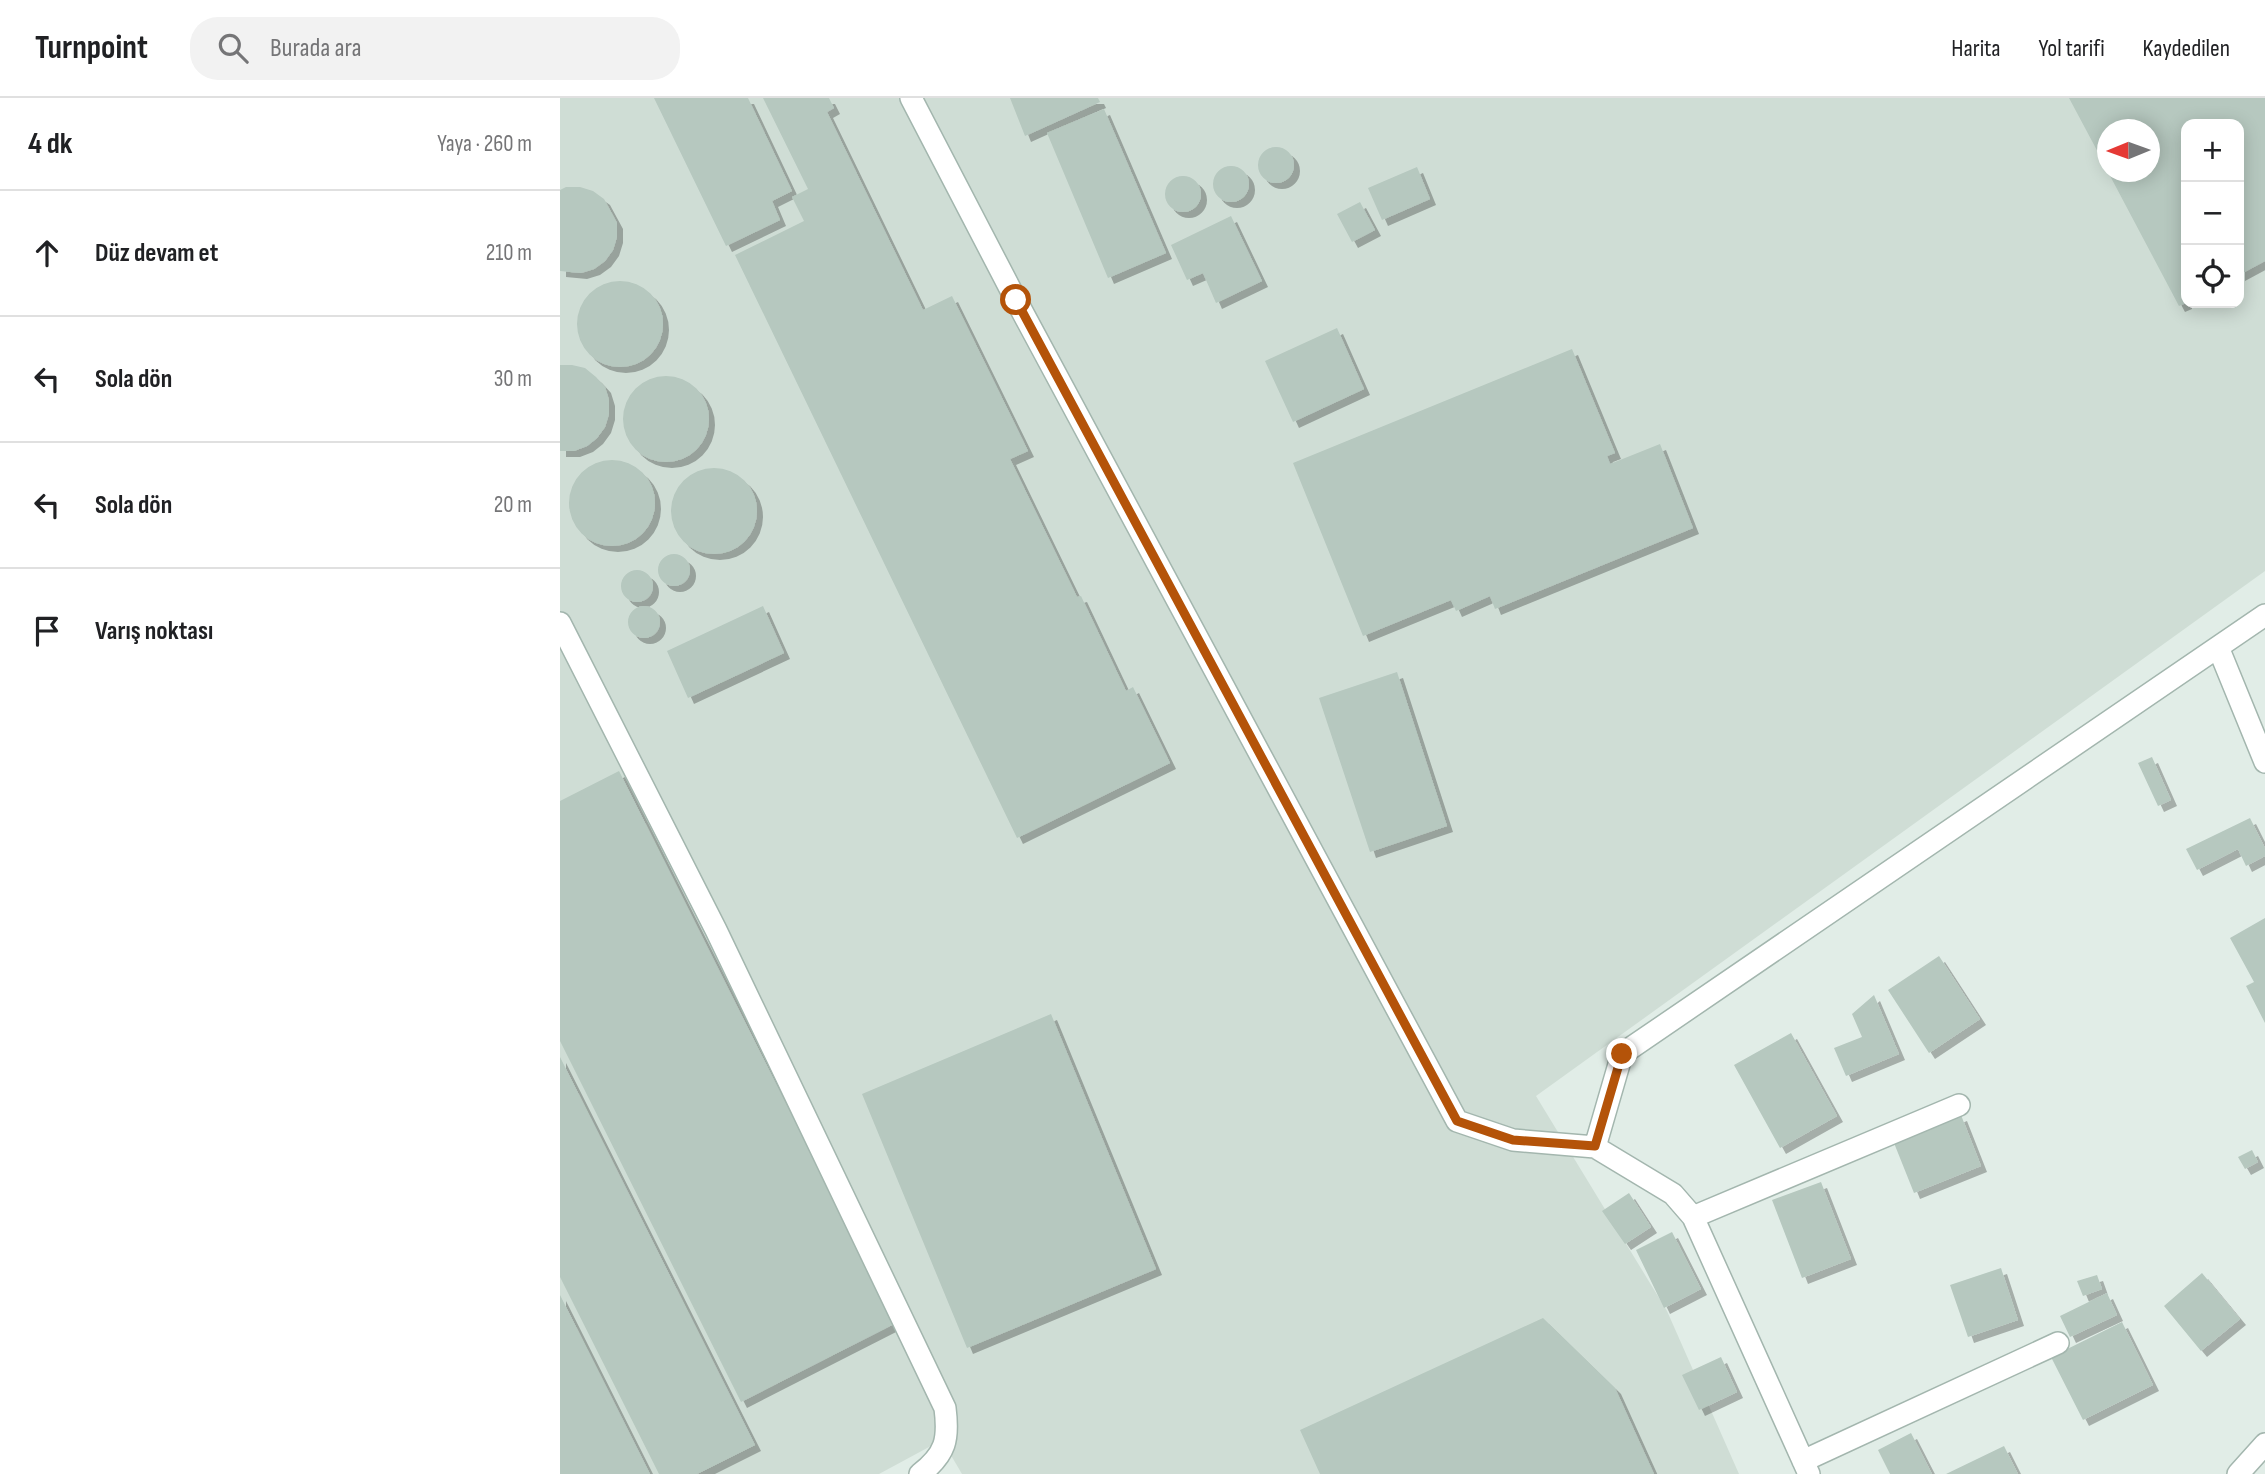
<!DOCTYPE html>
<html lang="tr">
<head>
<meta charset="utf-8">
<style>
	body { margin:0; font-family:"Sofia Sans Condensed",sans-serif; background:#f2f2f2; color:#202124 }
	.controls { position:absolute; right:21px; top:21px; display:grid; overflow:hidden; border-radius:14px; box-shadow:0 4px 18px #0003 }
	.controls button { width:63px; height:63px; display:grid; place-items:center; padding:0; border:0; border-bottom:2px solid #e0e0e0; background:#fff; color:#202124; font:35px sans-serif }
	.compass { position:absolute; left:1537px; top:21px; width:63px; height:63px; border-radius:50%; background:#fff; box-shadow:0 4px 18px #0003; rotate:269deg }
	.stop { position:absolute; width:21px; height:21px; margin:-16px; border:5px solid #b45309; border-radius:50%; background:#fff }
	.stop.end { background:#b45309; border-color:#fff; box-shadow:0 2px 7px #0008 }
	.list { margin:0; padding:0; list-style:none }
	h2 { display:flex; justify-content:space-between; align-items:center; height:91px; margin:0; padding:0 28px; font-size:30px }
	h2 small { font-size:23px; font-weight:400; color:#757577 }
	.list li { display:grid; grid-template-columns:46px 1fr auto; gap:21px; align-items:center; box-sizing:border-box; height:126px; padding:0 28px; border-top:2px solid #e0e0e0 }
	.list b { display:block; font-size:26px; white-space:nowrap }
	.list em { font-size:23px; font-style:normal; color:#757577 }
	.icon { flex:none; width:38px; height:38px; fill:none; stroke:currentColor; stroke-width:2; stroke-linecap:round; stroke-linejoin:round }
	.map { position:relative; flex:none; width:1705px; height:1376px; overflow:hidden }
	header { display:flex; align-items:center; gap:42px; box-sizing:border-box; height:98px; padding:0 35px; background:#fff; border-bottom:2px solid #e0e0e0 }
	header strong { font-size:33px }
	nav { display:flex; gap:38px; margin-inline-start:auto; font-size:24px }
	.search { width:490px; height:63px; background:#f2f2f2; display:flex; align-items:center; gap:18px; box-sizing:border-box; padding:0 24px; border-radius:28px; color:#757577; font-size:26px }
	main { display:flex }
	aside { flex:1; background:#fff }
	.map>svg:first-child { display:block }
	.built { fill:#cfddd5; fill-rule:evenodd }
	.building { fill:#b6c8bf; filter:url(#shadow) }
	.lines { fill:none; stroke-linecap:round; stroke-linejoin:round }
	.minor-casing { stroke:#a3b6ae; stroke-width:24 }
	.minor { stroke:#fff; stroke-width:21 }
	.route { stroke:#b45309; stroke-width:9 }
</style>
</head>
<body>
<header>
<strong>Turnpoint</strong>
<div class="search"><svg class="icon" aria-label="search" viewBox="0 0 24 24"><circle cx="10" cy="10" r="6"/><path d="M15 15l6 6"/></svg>Burada ara</div>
<nav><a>Harita</a><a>Yol tarifi</a><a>Kaydedilen</a></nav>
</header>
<main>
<aside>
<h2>4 dk<small>Yaya · 260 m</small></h2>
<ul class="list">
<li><svg class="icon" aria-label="ahead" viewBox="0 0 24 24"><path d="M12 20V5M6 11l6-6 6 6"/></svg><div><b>Düz devam et</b></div><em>210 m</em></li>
<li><svg class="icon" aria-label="left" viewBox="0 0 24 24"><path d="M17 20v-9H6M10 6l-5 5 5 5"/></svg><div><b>Sola dön</b></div><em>30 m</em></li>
<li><svg class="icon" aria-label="left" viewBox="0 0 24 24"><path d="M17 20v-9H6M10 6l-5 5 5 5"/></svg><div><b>Sola dön</b></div><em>20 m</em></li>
<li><svg class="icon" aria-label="arrive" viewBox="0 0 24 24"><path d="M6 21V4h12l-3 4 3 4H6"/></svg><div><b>Varış noktası</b></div></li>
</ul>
</aside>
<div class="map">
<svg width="1705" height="1376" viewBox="0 0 1705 1376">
	<defs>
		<filter id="shadow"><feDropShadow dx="6" dy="6" stdDeviation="0" flood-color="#0004"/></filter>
	</defs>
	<rect width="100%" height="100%" fill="#e1ede7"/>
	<path class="built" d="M 0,0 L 1705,0 L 1705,473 L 976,998 L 1107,1213 L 1179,1376 L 402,1376 L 382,1342 L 319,1376 L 0,1376 ZM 1626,26 L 1679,26 L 1679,205 L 1626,205 ZM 1548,32 L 1590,32 L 1590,74 L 1548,74 Z"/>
	<path class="building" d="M 94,0 L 188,0 L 232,93 L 212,103 L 220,122 L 166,148 Z
		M 203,0 L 269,0 L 274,10 L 267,14 L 363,212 L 392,198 L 468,353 L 450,361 L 517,499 L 521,498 L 566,593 L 573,589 L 610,665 L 457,740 L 175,157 L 244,123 L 232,99 L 248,91 Z
		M 450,0 L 538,0 L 540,4 L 465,38 Z
		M 1509,0 L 1705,0 L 1705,163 L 1679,177 L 1679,26 L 1626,26 L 1626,205 L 1619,208 L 1548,74 L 1590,74 L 1590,32 L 1548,32 L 1548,73 Z
		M 544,11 L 606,155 L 548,180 L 487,35 Z
		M698 67a18 18 0 1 1 36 0a18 18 0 1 1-36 0Z
		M653 86a18 18 0 1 1 36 0a18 18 0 1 1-36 0Z
		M 857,69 L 870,101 L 822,122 L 808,90 Z
		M605 96a18 18 0 1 1 36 0a18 18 0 1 1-36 0Z
		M 6,89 L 20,89 L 33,93 L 44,101 L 57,125 L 57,139 L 53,152 L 45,163 L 34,171 L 21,175 L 0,173 L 0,92 Z
		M 800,104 L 815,132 L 792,144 L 777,116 Z
		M 671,118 L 702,183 L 656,205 L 643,175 L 627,182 L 611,147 Z
		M17 226a43 43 0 1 1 86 0a43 43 0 1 1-86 0Z
		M 777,230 L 804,291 L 733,324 L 705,263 Z
		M 1012,251 L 1055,355 L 1047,358 L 1050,366 L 1100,346 L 1133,430 L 935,511 L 930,498 L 896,513 L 891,502 L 803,538 L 733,365 Z
		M 0,267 L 12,267 L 25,270 L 36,279 L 45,289 L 49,302 L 49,316 L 45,329 L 37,340 L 27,348 L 14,353 L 0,353 Z
		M63 321a43 43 0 1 1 86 0a43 43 0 1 1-86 0Z
		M9 405a43 43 0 1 1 86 0a43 43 0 1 1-86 0Z
		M111 413a43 43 0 1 1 86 0a43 43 0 1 1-86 0Z
		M98 472a16 16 0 1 1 32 0a16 16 0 1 1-32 0Z
		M61 488a16 16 0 1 1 32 0a16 16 0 1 1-32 0Z
		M 203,508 L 224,555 L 128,600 L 107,553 Z
		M68 524a16 16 0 1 1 32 0a16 16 0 1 1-32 0Z
		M 837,574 L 887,728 L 810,754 L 759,600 Z
		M 1592,659 L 1611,702 L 1598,708 L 1578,665 Z
		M 59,673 L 336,1225 L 181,1304 L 0,943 L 0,703 Z
		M 1690,720 L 1705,750 L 1705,758 L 1686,768 L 1678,751 L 1637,772 L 1626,751 Z
		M 1705,820 L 1705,925 L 1686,888 L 1694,884 L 1670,840 Z
		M 1379,858 L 1420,921 L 1369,955 L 1328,892 Z
		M 1314,897 L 1339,956 L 1286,978 L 1274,950 L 1302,939 L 1292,916 Z
		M 491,916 L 596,1171 L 407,1250 L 302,996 Z
		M 1231,935 L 1277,1018 L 1220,1050 L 1174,967 Z
		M 0,959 L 195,1347 L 137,1376 L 99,1376 L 0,1179 Z
		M 1401,1017 L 1421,1068 L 1354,1095 L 1334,1045 Z
		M 1692,1052 L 1698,1064 L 1685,1071 L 1678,1059 Z
		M 1261,1084 L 1291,1161 L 1242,1180 L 1212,1102 Z
		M 1069,1095 L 1091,1129 L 1065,1146 L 1042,1113 Z
		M 1112,1134 L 1141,1191 L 1104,1210 L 1076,1152 Z
		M 1441,1170 L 1458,1222 L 1408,1239 L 1390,1187 Z
		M 1642,1175 L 1680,1221 L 1641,1253 L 1604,1208 Z
		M 1537,1177 L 1542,1191 L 1523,1198 L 1517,1183 Z
		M 1547,1195 L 1557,1217 L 1510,1239 L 1500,1218 Z
		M 0,1197 L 90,1376 L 0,1376 Z
		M 983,1220 L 1055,1290 L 1094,1376 L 760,1376 L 740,1332 Z
		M 1562,1224 L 1593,1287 L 1523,1322 L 1491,1259 Z
		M 1161,1259 L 1177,1294 L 1139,1312 L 1122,1277 Z
		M 1351,1335 L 1372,1376 L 1330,1376 L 1318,1352 Z
		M 1444,1348 L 1458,1376 L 1386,1376 Z"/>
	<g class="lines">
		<g class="minor-casing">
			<path id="minor" d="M 351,0 L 456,202 L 897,1023 L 953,1042 L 1035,1049 L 1113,1096 L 1133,1119 L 1249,1376
				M 0,525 L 156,832 L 385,1310 C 389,1341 386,1356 360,1376
				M 1658,549 L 1705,664
				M 1035,1049 L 1062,956 L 1705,517
				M 1133,1119 L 1399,1007
				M 1243,1363 L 1498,1245
				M 1678,1376 L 1705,1346"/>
		</g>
		<use href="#minor" class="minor"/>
	</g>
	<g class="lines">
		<path class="route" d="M 456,202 L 897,1023 L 953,1042 L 1035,1048 L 1062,956"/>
	</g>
</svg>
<div class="controls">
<button>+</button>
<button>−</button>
<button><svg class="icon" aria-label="locate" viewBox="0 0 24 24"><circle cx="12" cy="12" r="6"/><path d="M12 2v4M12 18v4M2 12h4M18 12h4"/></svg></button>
</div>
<svg class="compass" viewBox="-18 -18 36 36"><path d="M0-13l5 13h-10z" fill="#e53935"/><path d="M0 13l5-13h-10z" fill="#757577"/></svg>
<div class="stop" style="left:456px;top:202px"></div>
<div class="stop end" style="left:1062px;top:956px"></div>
</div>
</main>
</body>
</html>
